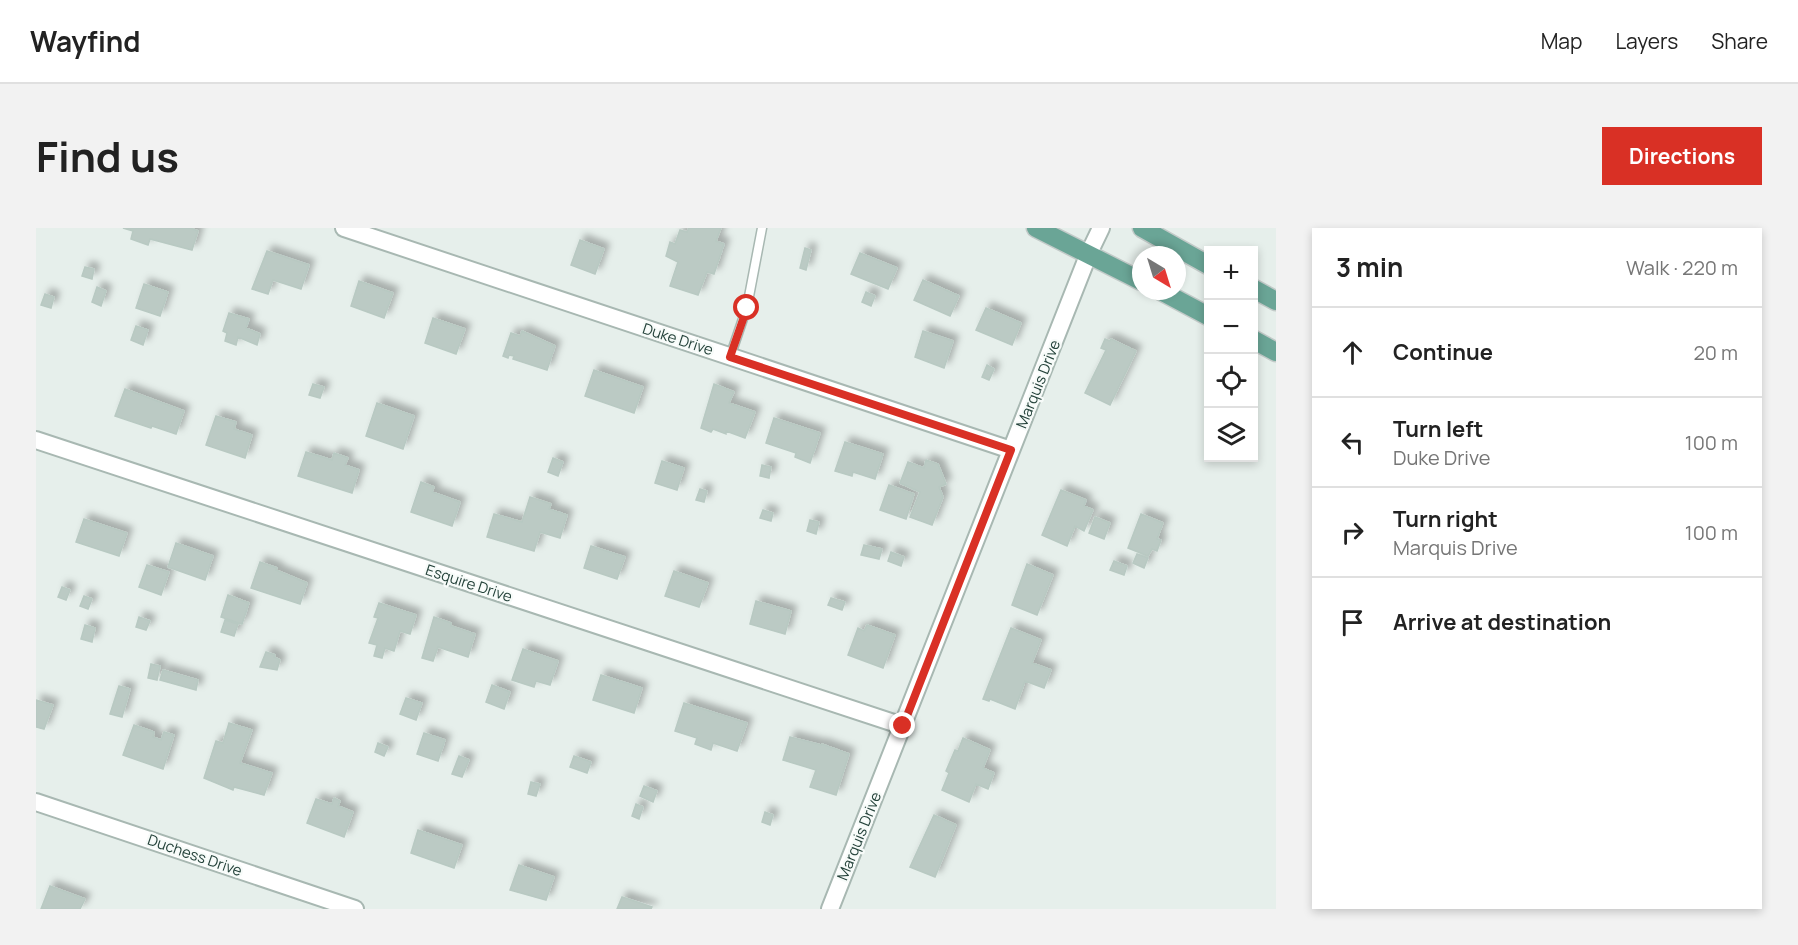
<!DOCTYPE html>
<html lang="en">
<head>
<meta charset="utf-8">
<style>
	body { margin:0; font-family:Manrope,sans-serif; background:#f2f2f2; color:#222 }
	.controls { position:absolute; right:18px; top:18px; display:grid; overflow:hidden; border-radius:0px; box-shadow:0 3px 9px #0003 }
	.controls button { width:54px; height:54px; display:grid; place-items:center; padding:0; border:0; border-bottom:2px solid #e0e0e0; background:#fff; color:#222; font:30px sans-serif }
	.compass { position:absolute; left:1096px; top:18px; width:54px; height:54px; border-radius:50%; background:#fff; box-shadow:0 3px 9px #0003; rotate:142deg }
	.stop { position:absolute; width:18px; height:18px; margin:-14px; border:4px solid #d93025; border-radius:50%; background:#fff }
	.stop.end { background:#d93025; border-color:#fff; box-shadow:0 2px 6px #0008 }
	.list { margin:0; padding:0; list-style:none }
	h2 { display:flex; justify-content:space-between; align-items:center; height:78px; margin:0; padding:0 24px; font-size:26px }
	h2 small { font-size:20px; font-weight:400; color:#767676 }
	.list li { display:grid; grid-template-columns:39px 1fr auto; gap:18px; align-items:center; box-sizing:border-box; height:90px; padding:0 24px; border-top:2px solid #e0e0e0 }
	.list b { display:block; font-size:22px; white-space:nowrap }
	.list p { margin:0; font-size:20px; white-space:nowrap; color:#767676 }
	.list em { font-size:20px; font-style:normal; color:#767676 }
	.icon { flex:none; width:33px; height:33px; fill:none; stroke:currentColor; stroke-width:2; stroke-linecap:round; stroke-linejoin:round }
	.map { position:relative; flex:none; width:1240px; height:681px; overflow:hidden; border-radius:0px }
	header { display:flex; align-items:center; gap:36px; box-sizing:border-box; height:84px; padding:0 30px; background:#fff; border-bottom:2px solid #e0e0e0 }
	header strong { font-size:28px }
	nav { display:flex; gap:33px; margin-inline-start:auto; font-size:21px }
	.intro { display:flex; align-items:center; justify-content:space-between; box-sizing:border-box; height:144px; padding:0 36px }
	h1 { margin:0; font-size:42px }
	.button { padding:15px 27px; border-radius:0px; background:#d93025; color:#fff; font-size:21px; font-weight:700 }
	main { display:flex; gap:36px; padding:0 36px }
	aside { flex:1; background:#fff; border-radius:0px; box-shadow:0 3px 9px #0003 }
	.map>svg:first-child { display:block }
	.building { fill:#bbcac4; stroke:#b8c9c2; stroke-width:1.5; filter:url(#shadow) }
	.lines { fill:none; stroke-linecap:round; stroke-linejoin:round }
	.lane-casing { stroke:#a8b8b2; stroke-width:11 }
	.street-casing { stroke:#a8b8b2; stroke-width:20 }
	.primary-casing { stroke:#c2cac8; stroke-width:21 }
	.lane { stroke:#fff; stroke-width:8 }
	.street { stroke:#fff; stroke-width:16 }
	.primary { stroke:#6aa596; stroke-width:18 }
	.route { stroke:#d93025; stroke-width:8 }
	.labels { text-anchor:middle; dominant-baseline:central; stroke-width:4.5; stroke-linejoin:round; paint-order:stroke }
	.street-label { font-size:15px; fill:#24423a; stroke:#f7fbf9 }
</style>
</head>
<body>
<header>
<strong>Wayfind</strong>
<nav><a>Map</a><a>Layers</a><a>Share</a></nav>
</header>
<div class="intro"><h1>Find us</h1><a class="button">Directions</a></div>
<main>
<div class="map">
<svg width="1240" height="681" viewBox="0 0 1240 681">
	<defs>
		<filter id="shadow"><feDropShadow dx="5.5" dy="-5.5" stdDeviation="3" flood-color="#0004"/></filter>
	</defs>
	<rect width="100%" height="100%" fill="#e6efeb"/>
	<path class="building" d="M 87,0 L 154,0 L 162,3 L 156,22 L 114,11 L 112,17 L 95,11 L 97,3 Z
		M 653,0 L 685,0 L 680,13 L 688,16 L 678,46 L 671,44 L 662,67 L 634,58 L 642,34 L 630,28 L 634,14 L 639,16 L 644,2 L 651,4 Z
		M 544,12 L 568,21 L 559,46 L 535,37 Z
		M 769,20 L 775,22 L 770,42 L 764,40 Z
		M 231,23 L 273,37 L 265,61 L 237,52 L 232,66 L 216,61 Z
		M 824,25 L 861,40 L 852,61 L 815,46 Z
		M 49,39 L 58,41 L 56,51 L 46,48 Z
		M 887,52 L 923,68 L 914,88 L 878,72 Z
		M 323,53 L 357,65 L 348,90 L 315,78 Z
		M 108,56 L 132,64 L 124,88 L 100,80 Z
		M 61,59 L 70,63 L 65,78 L 56,74 Z
		M 830,64 L 839,68 L 835,78 L 826,74 Z
		M 9,66 L 18,69 L 15,80 L 5,77 Z
		M 950,80 L 985,95 L 976,117 L 940,102 Z
		M 193,85 L 213,91 L 210,100 L 224,106 L 221,117 L 202,109 L 200,117 L 189,113 L 191,105 L 187,103 Z
		M 397,90 L 429,101 L 420,126 L 389,115 Z
		M 100,98 L 112,102 L 107,117 L 95,112 Z
		M 486,103 L 519,118 L 511,142 L 477,131 L 478,128 L 473,127 L 472,130 L 467,128 L 475,105 L 484,108 Z
		M 887,103 L 917,113 L 908,140 L 879,129 Z
		M 1069,111 L 1074,113 L 1075,111 L 1100,123 L 1074,177 L 1049,165 L 1070,122 L 1065,120 Z
		M 951,137 L 958,141 L 953,152 L 946,149 Z
		M 558,142 L 607,159 L 598,185 L 549,168 Z
		M 277,156 L 288,159 L 284,170 L 273,167 Z
		M 678,156 L 698,164 L 693,175 L 719,184 L 709,210 L 690,203 L 690,206 L 677,201 L 675,204 L 665,200 Z
		M 89,161 L 148,183 L 140,206 L 116,198 L 115,200 L 79,188 Z
		M 341,175 L 378,188 L 367,221 L 330,208 Z
		M 180,188 L 200,194 L 198,201 L 216,207 L 209,230 L 170,217 Z
		M 738,190 L 784,205 L 774,235 L 759,229 L 760,225 L 730,215 Z
		M 809,214 L 847,226 L 839,251 L 817,244 L 816,248 L 799,243 Z
		M 270,224 L 296,232 L 298,225 L 312,230 L 309,237 L 323,242 L 316,265 L 262,248 Z
		M 517,230 L 527,234 L 522,248 L 512,244 Z
		M 890,232 L 902,236 L 910,256 L 903,259 L 907,269 L 896,297 L 874,289 L 884,264 L 864,255 L 872,234 L 888,240 Z
		M 626,233 L 648,240 L 641,262 L 619,255 Z
		M 726,237 L 735,239 L 733,250 L 724,248 Z
		M 385,254 L 398,259 L 396,264 L 424,274 L 416,298 L 375,284 Z
		M 853,257 L 878,266 L 870,291 L 844,282 Z
		M 664,261 L 671,263 L 668,274 L 660,272 Z
		M 1025,262 L 1050,272 L 1048,278 L 1057,282 L 1048,303 L 1039,298 L 1031,318 L 1006,307 Z
		M 494,269 L 515,276 L 513,281 L 531,287 L 524,310 L 504,304 L 498,323 L 451,309 L 458,286 L 486,294 Z
		M 727,282 L 737,285 L 735,293 L 724,290 Z
		M 1105,286 L 1127,295 L 1121,311 L 1125,312 L 1121,323 L 1116,321 L 1112,328 L 1092,320 Z
		M 1059,289 L 1074,295 L 1068,311 L 1053,305 Z
		M 48,291 L 91,305 L 83,328 L 40,314 Z
		M 774,292 L 783,294 L 780,306 L 771,303 Z
		M 140,315 L 177,328 L 169,352 L 132,339 Z
		M 828,317 L 846,321 L 843,331 L 825,327 Z
		M 555,318 L 589,329 L 581,351 L 548,340 Z
		M 855,324 L 868,329 L 865,338 L 852,333 Z
		M 1101,326 L 1112,330 L 1108,340 L 1097,335 Z
		M 1078,333 L 1091,338 L 1088,347 L 1074,342 Z
		M 224,334 L 241,340 L 240,342 L 271,355 L 264,376 L 215,360 Z
		M 991,336 L 1017,347 L 1001,387 L 976,377 Z
		M 111,337 L 133,344 L 125,367 L 103,359 Z
		M 638,343 L 672,355 L 663,379 L 629,368 Z
		M 26,359 L 34,362 L 30,372 L 22,369 Z
		M 192,367 L 213,375 L 206,396 L 185,389 Z
		M 48,368 L 56,371 L 52,381 L 44,378 Z
		M 795,370 L 809,374 L 806,382 L 792,377 Z
		M 720,373 L 755,383 L 749,406 L 714,396 Z
		M 343,375 L 380,387 L 374,406 L 364,403 L 358,423 L 349,420 L 346,430 L 338,428 L 341,417 L 333,415 L 342,390 L 338,389 Z
		M 103,389 L 114,393 L 110,402 L 100,399 Z
		M 398,389 L 415,395 L 415,398 L 439,406 L 432,429 L 402,419 L 397,433 L 386,430 Z
		M 189,392 L 202,396 L 198,408 L 185,404 Z
		M 49,397 L 59,400 L 56,414 L 45,411 Z
		M 831,397 L 859,407 L 847,440 L 812,427 L 822,400 L 828,403 Z
		M 975,400 L 1005,412 L 996,435 L 1015,442 L 1008,460 L 989,453 L 979,481 L 954,471 L 953,473 L 947,471 Z
		M 487,421 L 522,433 L 514,457 L 500,453 L 498,459 L 476,452 Z
		M 230,424 L 239,427 L 238,429 L 244,432 L 241,442 L 224,439 Z
		M 115,436 L 124,438 L 121,452 L 112,450 Z
		M 127,442 L 162,452 L 160,462 L 124,452 Z
		M 565,447 L 606,460 L 598,485 L 557,472 Z
		M 456,457 L 474,464 L 468,481 L 450,474 Z
		M 83,458 L 94,461 L 86,489 L 74,486 Z
		M 370,470 L 386,475 L 380,492 L 364,486 Z
		M 0,472 L 17,477 L 8,501 L 0,499 Z
		M 648,475 L 711,495 L 701,523 L 677,515 L 675,522 L 659,516 L 661,510 L 639,503 Z
		M 193,495 L 216,502 L 204,535 L 236,545 L 228,567 L 198,559 L 197,562 L 168,550 L 180,513 L 187,515 Z
		M 98,497 L 118,504 L 117,509 L 125,512 L 128,504 L 138,507 L 127,541 L 87,527 Z
		M 388,505 L 409,512 L 402,533 L 381,526 Z
		M 754,509 L 785,517 L 786,516 L 813,526 L 800,567 L 774,559 L 780,542 L 747,532 Z
		M 927,510 L 954,522 L 947,540 L 958,545 L 952,561 L 940,556 L 933,574 L 906,562 L 913,545 L 910,543 L 919,522 L 922,523 Z
		M 342,515 L 352,519 L 348,528 L 339,524 Z
		M 423,528 L 433,532 L 426,549 L 416,546 Z
		M 538,528 L 555,534 L 551,545 L 534,539 Z
		M 495,554 L 504,556 L 500,568 L 492,566 Z
		M 608,558 L 621,563 L 617,574 L 604,568 Z
		M 298,570 L 304,573 L 302,578 L 317,584 L 308,609 L 271,595 L 280,571 L 296,576 Z
		M 600,576 L 607,579 L 603,591 L 596,588 Z
		M 729,584 L 737,587 L 734,597 L 726,594 Z
		M 898,587 L 920,597 L 899,649 L 874,639 Z
		M 382,602 L 426,617 L 418,640 L 375,625 Z
		M 483,637 L 518,649 L 510,672 L 474,662 Z
		M 14,658 L 49,671 L 44,681 L 5,681 Z
		M 586,669 L 616,679 L 615,681 L 581,681 Z"/>
	<g class="lines">
		<g class="lane-casing">
			<path id="lane" d="M 694,129 L 711,79 L 726,0"/>
		</g>
		<g class="street-casing">
			<path id="street" d="M 308,0 L 975,222
				M 0,212 L 867,498
				M 0,574 L 319,681
				M 794,681 L 1053,25 L 1065,0"/>
		</g>
		<g class="primary-casing">
			<path id="primary" d="M 1000,0 L 1105,53
				M 1106,0 L 1172,37
				M 1218,61 L 1240,73
				M 1125,63 L 1172,88
				M 1218,112 L 1240,124"/>
		</g>
		<use href="#lane" class="lane"/>
		<use href="#street" class="street"/>
		<use href="#primary" class="primary"/>
	</g>
	<g class="lines">
		<path class="route" d="M 711,80 L 694,129 L 975,222 L 867,498"/>
	</g>
	<g class="labels">
		<g class="street-label">
			<text transform="translate(642 111) rotate(18)">Duke Drive</text>
			<text transform="translate(1002 156) rotate(-68)">Marquis Drive</text>
			<text transform="translate(433 355) rotate(18)">Esquire Drive</text>
			<text transform="translate(823 608) rotate(-68)">Marquis Drive</text>
			<text transform="translate(159 627) rotate(19)">Duchess Drive</text>
		</g>
	</g>
</svg>
<div class="controls">
<button>+</button>
<button>−</button>
<button><svg class="icon" aria-label="locate" viewBox="0 0 24 24"><circle cx="12" cy="12" r="6"/><path d="M12 2v4M12 18v4M2 12h4M18 12h4"/></svg></button>
<button><svg class="icon" aria-label="layers" viewBox="0 0 24 24"><path d="M12 4l9 5-9 5-9-5zM3 14l9 5 9-5"/></svg></button>
</div>
<svg class="compass" viewBox="-18 -18 36 36"><path d="M0-13l5 13h-10z" fill="#e53935"/><path d="M0 13l5-13h-10z" fill="#767676"/></svg>
<div class="stop" style="left:711px;top:80px"></div>
<div class="stop end" style="left:867px;top:498px"></div>
</div>
<aside>
<h2>3 min<small>Walk · 220 m</small></h2>
<ul class="list">
<li><svg class="icon" aria-label="ahead" viewBox="0 0 24 24"><path d="M12 20V5M6 11l6-6 6 6"/></svg><div><b>Continue</b></div><em>20 m</em></li>
<li><svg class="icon" aria-label="left" viewBox="0 0 24 24"><path d="M17 20v-9H6M10 6l-5 5 5 5"/></svg><div><b>Turn left</b><p>Duke Drive</p></div><em>100 m</em></li>
<li><svg class="icon" aria-label="right" viewBox="0 0 24 24"><path d="M7 20v-9h11M14 6l5 5-5 5"/></svg><div><b>Turn right</b><p>Marquis Drive</p></div><em>100 m</em></li>
<li><svg class="icon" aria-label="arrive" viewBox="0 0 24 24"><path d="M6 21V4h12l-3 4 3 4H6"/></svg><div><b>Arrive at destination</b></div></li>
</ul>
</aside>
</main>
</body>
</html>
